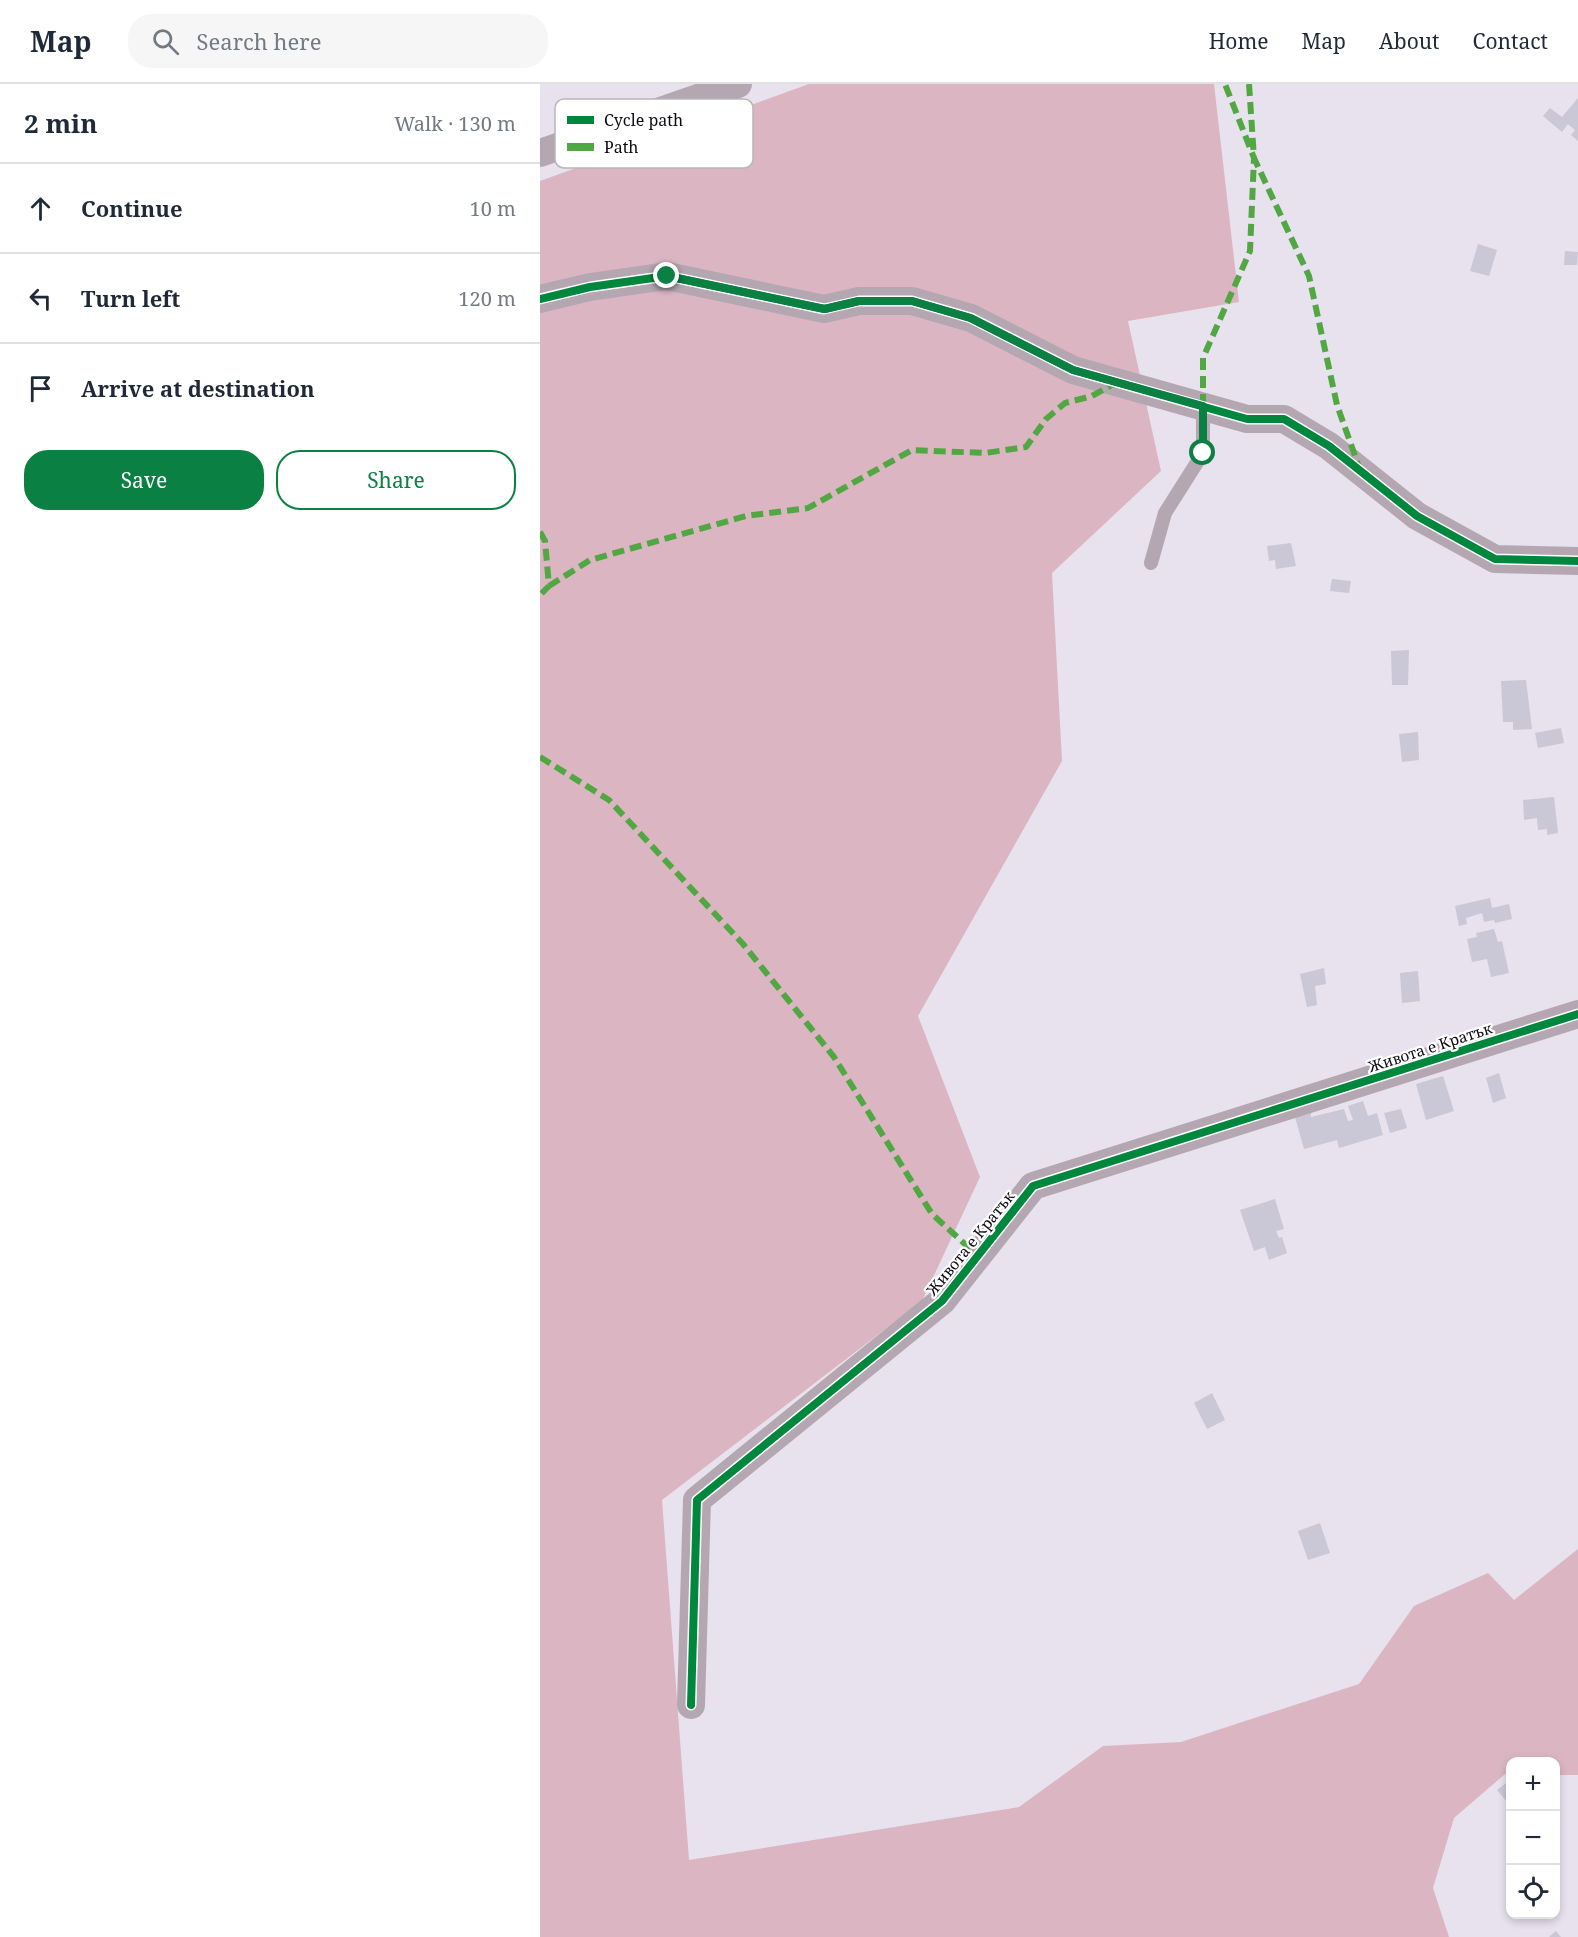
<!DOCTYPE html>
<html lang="en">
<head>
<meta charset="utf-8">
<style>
	body { margin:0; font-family:"Noto Serif",serif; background:#f6f6f7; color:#1f2937 }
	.controls { position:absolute; right:18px; bottom:18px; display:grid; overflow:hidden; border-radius:12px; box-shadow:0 3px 9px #0003 }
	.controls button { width:54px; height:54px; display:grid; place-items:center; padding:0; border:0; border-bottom:2px solid #e0e1e3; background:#fff; color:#1f2937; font:30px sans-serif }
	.stop { position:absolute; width:18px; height:18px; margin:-14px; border:4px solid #0b8043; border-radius:50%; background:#fff }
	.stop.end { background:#0b8043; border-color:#fff; box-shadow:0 2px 6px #0008 }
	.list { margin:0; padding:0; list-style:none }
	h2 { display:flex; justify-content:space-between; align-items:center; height:78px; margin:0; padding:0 24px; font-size:26px }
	h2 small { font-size:20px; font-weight:400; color:#747a83 }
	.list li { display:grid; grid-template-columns:39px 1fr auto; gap:18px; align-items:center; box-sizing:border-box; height:90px; padding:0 24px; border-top:2px solid #e0e1e3 }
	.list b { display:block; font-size:22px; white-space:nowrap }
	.list em { font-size:20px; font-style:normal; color:#747a83 }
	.actions { display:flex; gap:12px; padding:18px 24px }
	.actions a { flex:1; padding:14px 0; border:2px solid #0b8043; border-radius:24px; text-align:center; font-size:21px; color:#0b8043 }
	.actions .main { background:#0b8043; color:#fff }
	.icon { flex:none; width:33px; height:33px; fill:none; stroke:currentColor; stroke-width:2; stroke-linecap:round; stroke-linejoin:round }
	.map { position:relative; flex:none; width:1038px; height:1853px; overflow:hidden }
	header { display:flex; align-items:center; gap:36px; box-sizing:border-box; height:84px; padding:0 30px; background:#fff; border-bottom:2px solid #e0e1e3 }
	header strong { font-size:28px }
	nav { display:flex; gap:33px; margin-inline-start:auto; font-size:21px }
	.search { width:420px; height:54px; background:#f6f6f7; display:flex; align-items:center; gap:15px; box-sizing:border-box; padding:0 21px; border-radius:24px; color:#747a83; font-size:22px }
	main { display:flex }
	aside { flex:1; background:#fff }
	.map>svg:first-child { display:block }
	.forest { fill:#dbb6c2 }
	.building { fill:#cac7d7 }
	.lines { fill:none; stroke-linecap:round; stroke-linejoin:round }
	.lane { stroke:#b5a7b2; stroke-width:14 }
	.street { stroke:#b5a7b2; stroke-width:28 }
	.quiet { stroke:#51a842; stroke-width:6; stroke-dasharray:12 6; stroke-linecap:butt }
	.cycleway-casing { stroke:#fff; stroke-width:11 }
	.cycleway { stroke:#00873e; stroke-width:8 }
	.route { stroke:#0b8043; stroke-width:8 }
	.labels { text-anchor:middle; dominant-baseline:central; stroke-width:4.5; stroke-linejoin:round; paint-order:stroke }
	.street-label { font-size:15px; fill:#0e0a12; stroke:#fff }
	.key { fill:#fff; stroke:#b7b6b8; stroke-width:1.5 }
	.key-label { font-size:16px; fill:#0e0a12 }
</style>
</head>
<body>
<header>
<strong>Map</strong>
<div class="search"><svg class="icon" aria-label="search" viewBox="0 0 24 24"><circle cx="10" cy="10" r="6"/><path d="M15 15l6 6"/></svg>Search here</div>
<nav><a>Home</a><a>Map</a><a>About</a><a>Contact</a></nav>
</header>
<main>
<aside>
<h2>2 min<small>Walk · 130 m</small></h2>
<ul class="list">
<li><svg class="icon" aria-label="ahead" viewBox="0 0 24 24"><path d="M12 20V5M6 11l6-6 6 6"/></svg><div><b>Continue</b></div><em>10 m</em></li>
<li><svg class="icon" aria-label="left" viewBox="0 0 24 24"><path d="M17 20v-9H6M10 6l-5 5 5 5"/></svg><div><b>Turn left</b></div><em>120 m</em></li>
<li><svg class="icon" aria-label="arrive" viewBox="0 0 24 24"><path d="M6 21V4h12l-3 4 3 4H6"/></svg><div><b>Arrive at destination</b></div></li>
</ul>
<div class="actions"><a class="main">Save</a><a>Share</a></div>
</aside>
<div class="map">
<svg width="1038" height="1853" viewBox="0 0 1038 1853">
	<rect width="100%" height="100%" fill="#e8e1ee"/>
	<path class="forest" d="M 269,0 L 674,0 L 699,218 L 588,237 L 621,387 L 512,489 L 522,677 L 378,932 L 440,1093 L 382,1217 L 122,1416 L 149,1776 L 479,1723 L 563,1662 L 641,1658 L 819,1600 L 874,1522 L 948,1489 L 974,1516 L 1038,1465 L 1038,1691 L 1016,1691 L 1016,1678 L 970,1678 L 970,1690 L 965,1690 L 914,1734 L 893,1804 L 909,1853 L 0,1853 L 0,97 Z"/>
	<path class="building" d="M 1038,14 L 1038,57 L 1031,51 L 1035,46 L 1028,40 L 1022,48 L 1003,32 L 1010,24 L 1022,33 Z
		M 938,160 L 957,166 L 949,192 L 930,187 Z
		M 1025,167 L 1038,168 L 1037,181 L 1024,181 Z
		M 751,459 L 756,482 L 736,485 L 735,476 L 729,477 L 727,462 Z
		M 792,495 L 811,497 L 809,509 L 790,507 Z
		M 869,566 L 868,601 L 852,601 L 851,567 Z
		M 986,596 L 992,645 L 973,646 L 973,638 L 963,638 L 961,597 Z
		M 1021,644 L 1024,659 L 998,664 L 995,649 Z
		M 878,648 L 879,676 L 862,678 L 859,650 Z
		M 1014,713 L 1018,749 L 1007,751 L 1007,745 L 998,746 L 997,734 L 984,736 L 983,716 Z
		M 950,814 L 952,824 L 969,820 L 972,835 L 955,839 L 954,836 L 944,838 L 942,829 L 926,834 L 927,840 L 919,842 L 915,822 Z
		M 954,845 L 958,858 L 962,857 L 969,889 L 951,893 L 947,875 L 932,878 L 927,855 L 937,853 L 936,849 Z
		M 784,884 L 786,900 L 775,902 L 777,921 L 767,923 L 760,890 Z
		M 878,887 L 880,917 L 862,919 L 860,889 Z
		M 959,989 L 966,1014 L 953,1019 L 946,994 Z
		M 903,992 L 914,1027 L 886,1036 L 876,1000 Z
		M 823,1017 L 828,1032 L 837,1029 L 843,1051 L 799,1064 L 797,1056 L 764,1065 L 755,1033 L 771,1029 L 771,1033 L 804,1025 L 808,1037 L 813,1036 L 808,1022 Z
		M 861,1025 L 867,1044 L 850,1049 L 844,1029 Z
		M 735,1115 L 744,1145 L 736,1147 L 739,1154 L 742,1153 L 747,1169 L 729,1176 L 725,1163 L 714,1167 L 700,1126 Z
		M 672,1309 L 685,1336 L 667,1345 L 654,1319 Z
		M 780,1439 L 790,1469 L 768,1476 L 758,1447 Z
		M 970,1696 L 970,1714 L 966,1717 L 957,1706 Z
		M 1016,1847 L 1021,1853 L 1009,1853 Z"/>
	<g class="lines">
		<path class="lane" d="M 611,479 L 625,429 L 663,369 L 663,322"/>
		<path class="street" d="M 0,69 L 198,0
			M 0,215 L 50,203 L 127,192 L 284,225 L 319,217 L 372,217 L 431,234 L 533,286 L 707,335 L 744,335 L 789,362 L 877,432 L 955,475 L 1038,477
			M 151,1621 L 157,1416 L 402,1217 L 493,1102 L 1038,930"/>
		<path class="quiet" d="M 709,0 L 714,74 L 769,192 L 797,321 L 820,386
			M 663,322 L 663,274 L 710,167 L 714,74 L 685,0
			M 0,448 L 5,457 L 9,502 L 0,511
			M 9,502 L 50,476 L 206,432 L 268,424 L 372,366 L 445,369 L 486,363 L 506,335 L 525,319 L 552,312 L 577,298
			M 0,673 L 69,716 L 203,860 L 294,973 L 392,1130 L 438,1172"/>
		<g class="cycleway-casing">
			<path id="cycleway" d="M 0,215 L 50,203 L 127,192 L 284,225 L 319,217 L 372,217 L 431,234 L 533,286 L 707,335 L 744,335 L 789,362 L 877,432 L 955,475 L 1038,477
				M 151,1621 L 157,1416 L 402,1217 L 493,1102 L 1038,930"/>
		</g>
		<use href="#cycleway" class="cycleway"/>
	</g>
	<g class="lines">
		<path class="route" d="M 127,192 L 285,225 L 319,217 L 372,217 L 430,234 L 533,286 L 663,322 L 663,369"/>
	</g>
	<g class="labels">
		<g class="street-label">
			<text transform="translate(890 963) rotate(-18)">Живота е Кратък</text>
			<text transform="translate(430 1159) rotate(-51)">Живота е Кратък</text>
		</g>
	</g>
	<rect x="15" y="15" width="198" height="69" rx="9" class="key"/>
	<rect x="27" y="32" width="27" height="8" fill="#00873e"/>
	<rect x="27" y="59" width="27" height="8" fill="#51a842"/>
	<g class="key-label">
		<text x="64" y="42">Cycle path</text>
		<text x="64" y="69">Path</text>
	</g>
</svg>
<div class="controls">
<button>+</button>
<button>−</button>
<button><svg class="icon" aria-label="locate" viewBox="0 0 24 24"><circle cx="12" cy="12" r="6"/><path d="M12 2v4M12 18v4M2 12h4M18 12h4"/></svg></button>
</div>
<div class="stop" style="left:663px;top:369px"></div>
<div class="stop end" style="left:127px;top:192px"></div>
</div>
</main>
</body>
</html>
